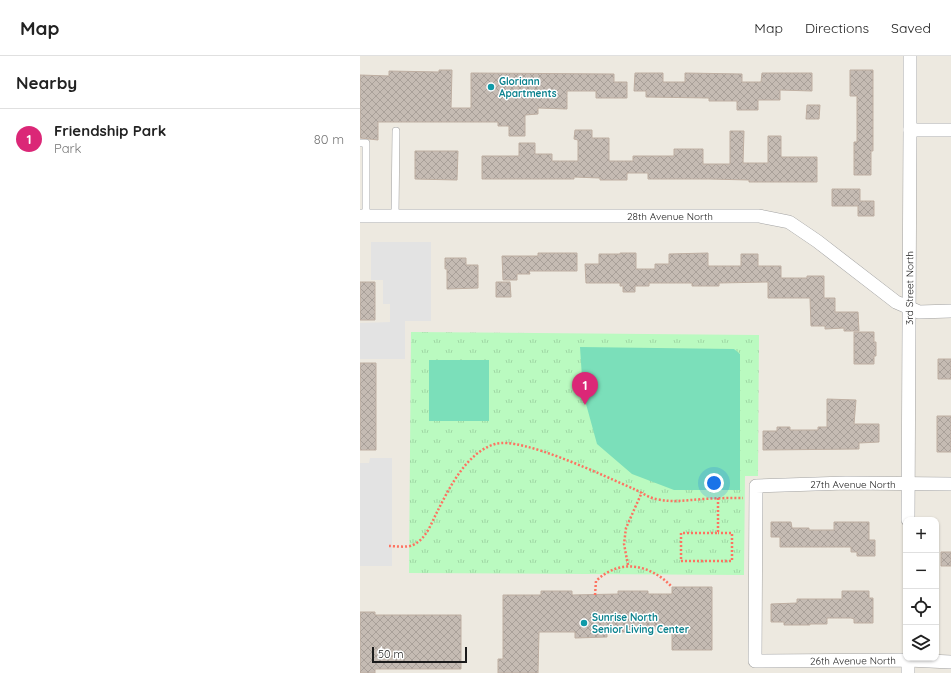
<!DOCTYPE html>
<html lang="en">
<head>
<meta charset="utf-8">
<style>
	body { margin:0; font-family:Quicksand,sans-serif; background:#f2f2f2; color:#222 }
	.controls { position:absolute; right:12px; bottom:12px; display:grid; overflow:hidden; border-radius:8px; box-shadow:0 1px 3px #0004 }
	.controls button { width:36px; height:36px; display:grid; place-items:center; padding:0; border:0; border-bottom:1px solid #e0e0e0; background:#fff; color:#222; font:20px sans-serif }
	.scale { position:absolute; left:12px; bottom:10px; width:95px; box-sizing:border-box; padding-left:4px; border:2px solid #1b1b1b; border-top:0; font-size:11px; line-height:14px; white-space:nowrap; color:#1b1b1b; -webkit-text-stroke:3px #fff; paint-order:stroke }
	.you { position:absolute; left:354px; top:427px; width:14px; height:14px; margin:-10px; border:3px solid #fff; border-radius:50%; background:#1a73e8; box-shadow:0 0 0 6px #1a73e833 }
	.badge { display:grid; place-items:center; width:26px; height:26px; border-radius:50%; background:#db2777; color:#fff; font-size:13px; font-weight:700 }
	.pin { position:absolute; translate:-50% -33px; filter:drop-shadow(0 1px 2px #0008) }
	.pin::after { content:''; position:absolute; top:21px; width:14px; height:12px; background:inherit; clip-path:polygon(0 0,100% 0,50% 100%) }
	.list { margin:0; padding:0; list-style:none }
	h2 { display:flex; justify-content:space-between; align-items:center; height:52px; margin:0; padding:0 16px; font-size:17px }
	h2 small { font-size:13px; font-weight:400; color:#767676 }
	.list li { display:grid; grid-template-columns:26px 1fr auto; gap:12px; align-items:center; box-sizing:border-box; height:60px; padding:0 16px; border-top:1px solid #e0e0e0 }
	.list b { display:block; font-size:15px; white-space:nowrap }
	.list p { margin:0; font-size:13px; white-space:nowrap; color:#767676 }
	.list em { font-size:13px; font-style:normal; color:#767676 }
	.icon { flex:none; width:22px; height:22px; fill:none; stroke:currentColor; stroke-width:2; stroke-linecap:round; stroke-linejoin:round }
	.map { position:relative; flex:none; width:591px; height:617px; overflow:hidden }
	header { display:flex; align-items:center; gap:24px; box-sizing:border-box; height:56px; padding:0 20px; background:#fff; border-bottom:1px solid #e0e0e0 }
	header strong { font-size:19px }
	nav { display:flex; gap:22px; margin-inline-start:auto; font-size:14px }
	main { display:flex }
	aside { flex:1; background:#fff }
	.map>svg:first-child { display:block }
	.park { fill:url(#park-tufts) }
	.pitch { fill:#7bdfba }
	.parking { fill:#e3e3e3 }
	.building { fill:url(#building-cross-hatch); stroke:#bfafa2 }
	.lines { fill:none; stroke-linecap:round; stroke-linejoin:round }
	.service-casing { stroke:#a2a2a2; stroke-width:8 }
	.minor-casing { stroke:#a2a2a2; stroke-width:14 }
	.path { stroke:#fd7361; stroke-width:2.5; stroke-dasharray:2 2; stroke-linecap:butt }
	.service { stroke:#fff; stroke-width:7 }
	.minor { stroke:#fff; stroke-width:13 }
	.culture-dot { fill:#0f9aa8; stroke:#fff; stroke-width:1.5 }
	.labels { text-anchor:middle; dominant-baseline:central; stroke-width:3; stroke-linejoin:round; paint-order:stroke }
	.culture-label { font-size:10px; font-weight:bold; fill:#0d838f; stroke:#fff; text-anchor:start }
	.street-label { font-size:10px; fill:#1b1b1b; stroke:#fff }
</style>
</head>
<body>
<header>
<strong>Map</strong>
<nav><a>Map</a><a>Directions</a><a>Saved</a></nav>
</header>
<main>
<aside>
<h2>Nearby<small></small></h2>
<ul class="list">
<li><span class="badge">1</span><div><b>Friendship Park</b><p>Park</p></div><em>80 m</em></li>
</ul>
</aside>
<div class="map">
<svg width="591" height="617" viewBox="0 0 591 617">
	<defs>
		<pattern id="park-tufts" width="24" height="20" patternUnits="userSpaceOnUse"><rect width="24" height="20" fill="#bafac0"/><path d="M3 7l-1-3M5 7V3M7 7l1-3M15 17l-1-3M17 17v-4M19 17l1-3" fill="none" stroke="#9fd6a4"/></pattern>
		<pattern id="building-cross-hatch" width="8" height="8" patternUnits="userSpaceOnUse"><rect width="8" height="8" fill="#c5bbb3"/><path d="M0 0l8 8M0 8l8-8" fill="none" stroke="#a9a099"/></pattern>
	</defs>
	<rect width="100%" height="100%" fill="#ede9e0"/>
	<path class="park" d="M 51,276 L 399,279 L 398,420 L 385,420 L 384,519 L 49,517 Z"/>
	<path class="pitch" d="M 220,291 L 374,293 L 380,298 L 380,434 L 314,434 L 272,418 L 237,388 L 223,337 Z
		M 69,304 L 129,304 L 129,365 L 69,365 Z"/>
	<path class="parking" d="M 11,186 L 71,186 L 71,265 L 45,265 L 45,303 L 0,303 L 0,267 L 30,266 L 30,248 L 23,248 L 23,224 L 11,224 Z
		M 10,402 L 32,402 L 32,510 L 0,510 L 0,407 L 9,407 Z"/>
	<path class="building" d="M 79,14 L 92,14 L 91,52 L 111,52 L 111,17 L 254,18 L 254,26 L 267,26 L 267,42 L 236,42 L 236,35 L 207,35 L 207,53 L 178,52 L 178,58 L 165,59 L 165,80 L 149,80 L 149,70 L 138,70 L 138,66 L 18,66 L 18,84 L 0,82 L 0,19 L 29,20 L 29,15 L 79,16 Z
		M 490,14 L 513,14 L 513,95 L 511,95 L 511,119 L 494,119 L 494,86 L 497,86 L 497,40 L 490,40 Z
		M 275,17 L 303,17 L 303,26 L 325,26 L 325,17 L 382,18 L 382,26 L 401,26 L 402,17 L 452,17 L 452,35 L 420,34 L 420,44 L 398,44 L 398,54 L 377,54 L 377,45 L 349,45 L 349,42 L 286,41 L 286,35 L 274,35 Z
		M 447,49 L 460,49 L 459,63 L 446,63 Z
		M 215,74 L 232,74 L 232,82 L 249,82 L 249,105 L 273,105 L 273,100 L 314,100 L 314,93 L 343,93 L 343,108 L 370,108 L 370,75 L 384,75 L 383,107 L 408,107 L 408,80 L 421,80 L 421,101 L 457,101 L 457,126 L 389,126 L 389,124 L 350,123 L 288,123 L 288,117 L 267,117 L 267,124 L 240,124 L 240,122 L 214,121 L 214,123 L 122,123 L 122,100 L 159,100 L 159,87 L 175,87 L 175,98 L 192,98 L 192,105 L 218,105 L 218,84 L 214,83 Z
		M 55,95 L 98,95 L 97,124 L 55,123 Z
		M 472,133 L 500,133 L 500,145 L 514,145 L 514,160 L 498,160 L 498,150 L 472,150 Z
		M 178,197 L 217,197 L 217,215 L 169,215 L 170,218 L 157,218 L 157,224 L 143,224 L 142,200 L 178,200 Z
		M 260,197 L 276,197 L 276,213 L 295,213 L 295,208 L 309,208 L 309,198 L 348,197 L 348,210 L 381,210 L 381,198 L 398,198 L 398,210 L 421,210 L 421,222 L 447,222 L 447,220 L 464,220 L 464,242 L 475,242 L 475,256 L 498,256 L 499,275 L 484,275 L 484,272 L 465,273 L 465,270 L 451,270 L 450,242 L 408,242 L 408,226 L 359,227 L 359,230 L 332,230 L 332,227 L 289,227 L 289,230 L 275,230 L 275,236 L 263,236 L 263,230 L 260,230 L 260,227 L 226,227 L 225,208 L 239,208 L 239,198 L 260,198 Z
		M 85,202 L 106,202 L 106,209 L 118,209 L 118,232 L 87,233 L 87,213 L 85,213 Z
		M 0,226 L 15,226 L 15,264 L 0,264 Z
		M 136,226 L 150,226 L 151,241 L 136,241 Z
		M 494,276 L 514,276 L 514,286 L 516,286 L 516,300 L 514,300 L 514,308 L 494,308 Z
		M 578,303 L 591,303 L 591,323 L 578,323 Z
		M 0,307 L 16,307 L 16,394 L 0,394 Z
		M 467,343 L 496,344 L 494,368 L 519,368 L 519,386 L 499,387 L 499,393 L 403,394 L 403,375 L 417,375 L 417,371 L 430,371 L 430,374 L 458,374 L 458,371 L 467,371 Z
		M 577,360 L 591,360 L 591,396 L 577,396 Z
		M 411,466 L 431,466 L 432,472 L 449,472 L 449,474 L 474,474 L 474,466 L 509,466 L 509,484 L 515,484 L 515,500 L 497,500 L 497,496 L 491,496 L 491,491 L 420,491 L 420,481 L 411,481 Z
		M 581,496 L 591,496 L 591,510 L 581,510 Z
		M 312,531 L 352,531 L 352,594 L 312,594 L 312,573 L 289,573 L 289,576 L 247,576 L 247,581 L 215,582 L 215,576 L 179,576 L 178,617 L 138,617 L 138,603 L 143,603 L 143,539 L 181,539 L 181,535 L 212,535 L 212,539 L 258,538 L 258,535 L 288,535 L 288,538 L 312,538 Z
		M 482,535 L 509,535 L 509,542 L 513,542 L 513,567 L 494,567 L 494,563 L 491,562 L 467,562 L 467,568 L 450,568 L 450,569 L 424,569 L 424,566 L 411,566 L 411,548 L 437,547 L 437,543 L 482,543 Z
		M 0,556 L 15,556 L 15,559 L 101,559 L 101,613 L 15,613 L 15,617 L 0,617 Z"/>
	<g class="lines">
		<g class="service-casing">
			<path id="service" d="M 0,87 L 6,87 L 6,160
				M 35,160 L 36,75"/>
		</g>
		<g class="minor-casing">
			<g id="minor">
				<path d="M 550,74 L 591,74"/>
				<path id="s1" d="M 0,160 L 399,160 L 429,166 L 457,185 L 536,246 L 559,256 L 591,255"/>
				<path id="s2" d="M 591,428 L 486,427 L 396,430 L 395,605 L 548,604 L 591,606"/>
				<path id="s3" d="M 548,464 L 550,74 L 550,0"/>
				<path d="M 548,602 L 548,617"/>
			</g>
		</g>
		<path class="path" d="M 358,442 L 358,477 L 321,477 L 321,505 L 372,505 L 372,477 L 358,477
			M 29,490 C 36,490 47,492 53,489 C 66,483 71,468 77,456 C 90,431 106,397 135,388 C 162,380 246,421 274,433 C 281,436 289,442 296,443 C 315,447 326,444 344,443 C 357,442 370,442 383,442
			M 268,509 L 264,488 L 266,472 L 282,436
			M 235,539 L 236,525 C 260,502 290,508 312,531"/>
		<use href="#service" class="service"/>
		<use href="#minor" class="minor"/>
	</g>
	<g class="culture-dot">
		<circle cx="131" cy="31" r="4"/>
		<circle cx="224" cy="567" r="4"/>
	</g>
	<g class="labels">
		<g class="culture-label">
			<text x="139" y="25">Gloriann<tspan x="139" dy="12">Apartments</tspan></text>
			<text x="232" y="561">Sunrise North<tspan x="232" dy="12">Senior Living Center</tspan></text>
		</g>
		<g class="street-label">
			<text stroke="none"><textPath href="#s1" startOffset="310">28th Avenue North</textPath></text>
			<text stroke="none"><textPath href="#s3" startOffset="232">3rd Street North</textPath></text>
			<text x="493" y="428">27th Avenue North</text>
			<text stroke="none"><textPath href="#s2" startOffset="468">26th Avenue North</textPath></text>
		</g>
	</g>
</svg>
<div class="controls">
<button>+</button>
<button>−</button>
<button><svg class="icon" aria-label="locate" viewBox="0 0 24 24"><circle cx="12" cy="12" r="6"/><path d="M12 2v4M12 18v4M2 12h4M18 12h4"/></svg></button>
<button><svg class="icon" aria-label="layers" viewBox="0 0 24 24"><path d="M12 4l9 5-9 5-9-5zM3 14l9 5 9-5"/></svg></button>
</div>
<div class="scale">50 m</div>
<div class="you"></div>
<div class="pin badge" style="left:225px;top:349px">1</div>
</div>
</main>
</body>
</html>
